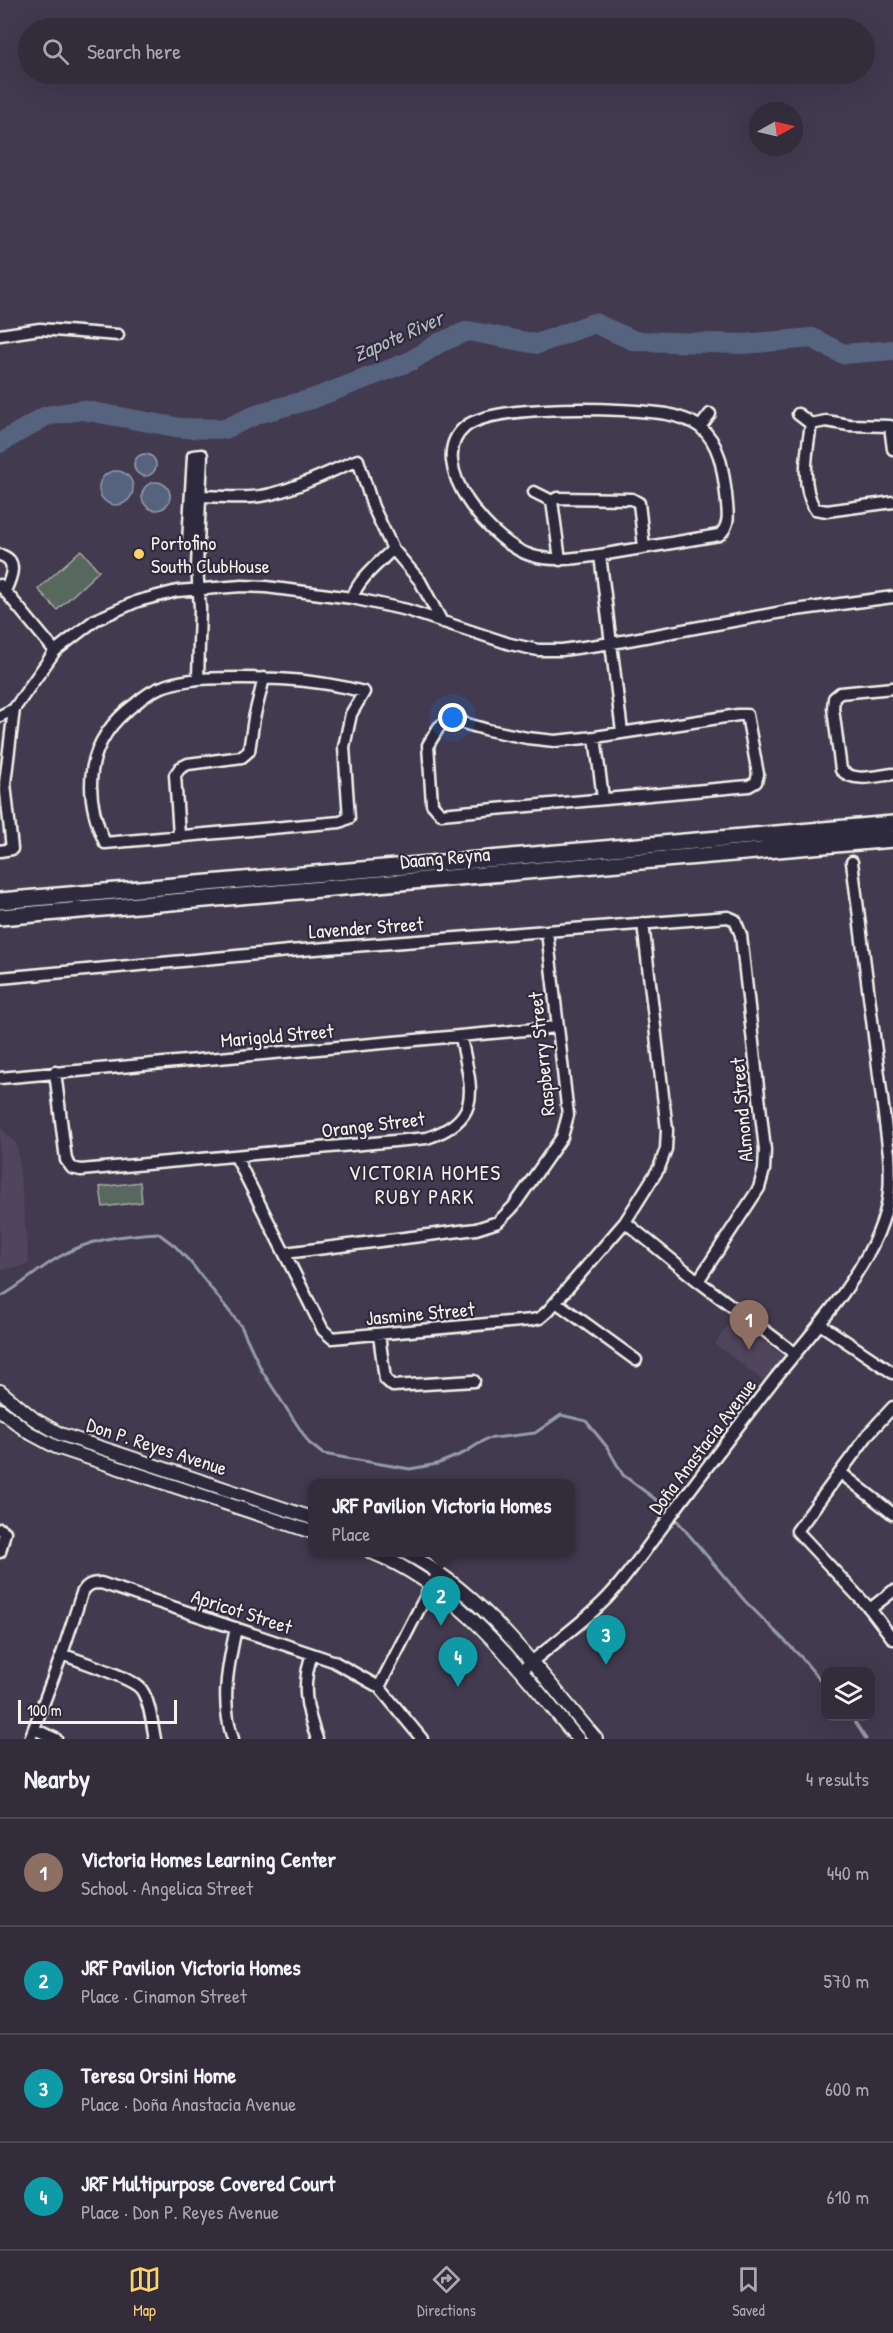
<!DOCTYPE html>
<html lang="en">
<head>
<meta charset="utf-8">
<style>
	body { margin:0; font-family:"Patrick Hand",sans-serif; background:#3a3442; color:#f1f3f6 }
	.controls { position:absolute; right:18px; bottom:18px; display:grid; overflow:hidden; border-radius:12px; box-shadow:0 6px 24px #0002 }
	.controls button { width:54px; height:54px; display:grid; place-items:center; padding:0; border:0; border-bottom:2px solid #4d4855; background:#322c3b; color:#f1f3f6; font:30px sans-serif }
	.compass { position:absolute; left:749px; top:102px; width:54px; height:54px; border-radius:50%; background:#322c3b; box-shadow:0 6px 24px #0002; rotate:82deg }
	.scale { position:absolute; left:18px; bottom:15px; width:159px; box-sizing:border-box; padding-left:6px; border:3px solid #f4f1e8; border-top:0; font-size:16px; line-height:21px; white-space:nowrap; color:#f4f1e8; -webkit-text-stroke:4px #2f2a3d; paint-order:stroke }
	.you { position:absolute; left:453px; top:718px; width:21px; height:21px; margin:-15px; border:4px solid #fff; border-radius:50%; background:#1a73e8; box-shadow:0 0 0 9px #1a73e833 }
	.badge { display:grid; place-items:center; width:39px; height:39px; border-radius:50%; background:#ffd166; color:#fff; font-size:20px; font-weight:700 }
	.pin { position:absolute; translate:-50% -50px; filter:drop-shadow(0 2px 3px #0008) }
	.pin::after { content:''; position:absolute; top:32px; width:21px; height:18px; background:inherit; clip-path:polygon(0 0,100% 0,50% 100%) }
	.popup { position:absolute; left:308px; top:1479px; width:267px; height:78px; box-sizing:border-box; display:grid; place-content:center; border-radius:12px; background:#322c3b; filter:drop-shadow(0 2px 4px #0005); font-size:20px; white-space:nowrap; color:#a8a7af }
	.popup b { font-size:22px; color:#f1f3f6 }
	.popup::after { content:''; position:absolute; left:50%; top:100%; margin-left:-12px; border:12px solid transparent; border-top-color:#322c3b }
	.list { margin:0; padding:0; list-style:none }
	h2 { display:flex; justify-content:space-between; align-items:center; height:78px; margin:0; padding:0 24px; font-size:26px }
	h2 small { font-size:20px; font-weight:400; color:#a8a7af }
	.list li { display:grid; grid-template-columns:39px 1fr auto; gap:18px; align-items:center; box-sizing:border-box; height:108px; padding:0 24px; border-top:2px solid #4d4855 }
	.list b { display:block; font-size:22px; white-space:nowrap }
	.list p { margin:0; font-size:20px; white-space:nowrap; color:#a8a7af }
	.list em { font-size:20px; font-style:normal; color:#a8a7af }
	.icon { flex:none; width:33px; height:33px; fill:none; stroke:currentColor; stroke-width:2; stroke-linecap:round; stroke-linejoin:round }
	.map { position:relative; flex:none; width:893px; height:1739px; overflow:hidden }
	.search { position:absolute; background:#322c3b; box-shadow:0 6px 24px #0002; left:18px; right:18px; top:18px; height:66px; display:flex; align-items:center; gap:15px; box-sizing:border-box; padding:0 21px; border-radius:33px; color:#a8a7af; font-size:22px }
	.sheet { height:510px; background:#322c3b }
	nav { display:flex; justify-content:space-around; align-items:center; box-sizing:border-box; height:84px; border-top:2px solid #4d4855; background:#322c3b; font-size:16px; color:#a8a7af }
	nav a { display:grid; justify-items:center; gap:3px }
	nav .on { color:#ffd166 }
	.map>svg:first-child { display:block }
	.built { fill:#4f455c }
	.green { fill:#59685f; stroke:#a6aca4; stroke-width:1.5 }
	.water { fill:#54647e; stroke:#949ca8; stroke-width:1.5 }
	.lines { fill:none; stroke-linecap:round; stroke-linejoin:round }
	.stream { stroke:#949ca8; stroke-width:3 }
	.river { stroke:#54647e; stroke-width:20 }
	.minor-casing { stroke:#f4f1e8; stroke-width:15 }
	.tertiary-casing { stroke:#f4f1e8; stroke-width:16 }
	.secondary-casing { stroke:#f4f1e8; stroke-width:20 }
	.minor { stroke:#2f2a3d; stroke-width:10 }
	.tertiary { stroke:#2f2a3d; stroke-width:12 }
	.secondary { stroke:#2f2a3d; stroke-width:15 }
	.poi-dot { fill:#ffd166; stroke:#2f2a3d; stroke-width:2 }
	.labels { text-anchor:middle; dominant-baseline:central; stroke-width:4.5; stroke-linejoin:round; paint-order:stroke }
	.poi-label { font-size:20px; fill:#f4f1e8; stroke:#2f2a3d; text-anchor:start }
	.street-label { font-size:20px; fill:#f4f1e8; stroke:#2f2a3d }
	.water-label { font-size:21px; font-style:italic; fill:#b4b9be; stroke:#2f2a3d }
	.neighbourhood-label { font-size:21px; letter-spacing:1.5px; fill:#f4f1e8; stroke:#2f2a3d }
</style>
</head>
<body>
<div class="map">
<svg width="893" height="1739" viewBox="0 0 893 1739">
	<rect width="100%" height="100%" fill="#423a4f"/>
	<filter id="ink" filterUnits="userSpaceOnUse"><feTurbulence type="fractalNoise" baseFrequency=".0167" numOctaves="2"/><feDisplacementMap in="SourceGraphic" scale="12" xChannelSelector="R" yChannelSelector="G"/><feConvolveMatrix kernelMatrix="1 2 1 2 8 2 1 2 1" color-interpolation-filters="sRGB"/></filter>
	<g filter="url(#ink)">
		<path class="built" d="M 0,1127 L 17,1144 L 29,1264 L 0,1271 Z
			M 732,1319 L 784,1356 L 765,1382 L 715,1344 Z"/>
		<path class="green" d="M 81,550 L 99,571 L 57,610 L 38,589 Z
			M 140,1182 L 142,1202 L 103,1207 L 100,1187 Z"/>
		<path class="water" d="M134 465a11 11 0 1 1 22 0a11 11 0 1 1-22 0Z
			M99 488a17 17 0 1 1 34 0a17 17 0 1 1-34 0Z
			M142 496a14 14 0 1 1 28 0a14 14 0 1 1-28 0Z"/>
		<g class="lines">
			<path class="stream" d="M 0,1297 C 21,1286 38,1269 59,1257 C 89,1239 123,1235 158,1233 L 175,1246 L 191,1263 L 241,1326 L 262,1371 L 309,1443 L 323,1454 L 410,1469 L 437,1464 L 464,1453 L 486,1439 L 535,1433 L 561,1415 L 586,1421 L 607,1447 L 623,1475 L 663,1505 L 670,1512
				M 674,1517 L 745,1601 L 801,1657 L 826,1687
				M 851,1716 L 866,1739"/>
			<path class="river" d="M 0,443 L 46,416 L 82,410 L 181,428 L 225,429 L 260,413 L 312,399 L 411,361 L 439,343 L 468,331 L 537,344 L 594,323 L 635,341 L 744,344 L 812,338 L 843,354 L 893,350"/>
			<g class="minor-casing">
				<path id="minor" d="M 0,335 L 40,329 L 118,335
					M 798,414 L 811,424
					M 700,427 L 710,414
					M 893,449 L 890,426 L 849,425 L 826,421 L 811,424 C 807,451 800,485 815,509 L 827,511 L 893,502
					M 534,492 L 552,501
					M 200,496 C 223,496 248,500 271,494 C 301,487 330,471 358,460 L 373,507 L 393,549 L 420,581 L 442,622
					M 198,548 L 188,542 L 193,456 L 202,455 L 197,567 L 200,608 L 198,679 C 253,677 310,677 364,692 L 351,714 L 344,747 L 349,818 L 340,822 L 105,843 C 81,790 86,740 135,704 C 143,697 152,690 162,687 C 173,682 186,681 198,679
					M 0,555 C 19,560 11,578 5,591
					M 600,555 L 719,535 C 732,525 727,509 726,494 C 723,470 720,443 700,427 C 692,421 677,416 667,414 C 628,408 493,403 465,427 C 422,463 494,546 533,556 C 556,562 577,558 600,555 L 622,732
					M 560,560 L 552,501 L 557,498 L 632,499 L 639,503 L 644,547
					M 0,585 L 55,651
					M 352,598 C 359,578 378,564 393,549
					M 893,688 L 840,693 L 834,698 L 833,708 L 841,770 C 854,783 876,776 893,774
					M 738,715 L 747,715 L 758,774 L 756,782 L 749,786 L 441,814 L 432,804 L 428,745 L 439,727 L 447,721 L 456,721 L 488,730 L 527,738 L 555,741 L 595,737 Z
					M 0,716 L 14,709 L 55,651 L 95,620 L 138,601 L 177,591 L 242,586 L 266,587 L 352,598 L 407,610 L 510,644 L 538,650 L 562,650 L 612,643 L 788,611 L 893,597
					M 595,737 L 603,798
					M 179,835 L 175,775 L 180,768 L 188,764 L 242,757 L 249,751 L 254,718 L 264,678
					M 0,851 L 12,849 L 5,783 L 14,709
					M 0,978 L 289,951 L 728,917 L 735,920 L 741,935 L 765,1150 L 764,1170 L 759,1188 L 698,1281
					M 55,1072 L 66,1160 L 72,1168 L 81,1170 L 427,1138 C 486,1118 470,1086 461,1037
					M 0,1078 L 557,1027
					M 236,1157 L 323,1330 L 332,1338 L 532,1320 L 540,1318 L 548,1311 L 625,1222 L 659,1168 L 666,1149 L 667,1130 L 643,923
					M 625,1222 L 698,1281 L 796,1354
					M 285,1253 L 476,1229 L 498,1222 L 513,1207 L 562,1137 L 568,1115 L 547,931
					M 556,1302 L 636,1360
					M 820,1324 L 893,1373
					M 379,1335 L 385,1379 L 393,1386 L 474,1381
					M 893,1407 L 870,1432 L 797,1531 L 870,1609 L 893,1639
					M 841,1473 L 893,1514
					M 0,1529 L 5,1532 L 0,1552
					M 870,1609 L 893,1591
					M 62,1654 C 78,1661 131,1677 141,1689 C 150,1701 152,1724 155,1739
					M 312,1654 C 301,1686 306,1708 317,1739
					M 521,1671 C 549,1646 581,1625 607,1598 C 628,1576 645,1550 663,1526 C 699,1477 736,1429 773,1381 C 810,1334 854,1289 878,1233 C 890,1204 891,1185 889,1154 L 852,862
					M 379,1687 L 435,1578
					M 34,1729 L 56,1739
					M 30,1739 L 62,1654 L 82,1593 C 87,1584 92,1583 101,1583 L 333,1661 L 379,1687 L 422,1739
					M 233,1739 C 220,1700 228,1667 236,1628"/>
			</g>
			<g class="tertiary-casing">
				<path id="tertiary" d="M 0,1391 L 34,1419 L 60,1434 L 312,1518
					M 0,1410 L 28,1432 L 56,1447 L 312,1532
					M 371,1552 C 461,1588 518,1668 578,1739
					M 404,1552 C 483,1592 539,1672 596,1739"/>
			</g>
			<g class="secondary-casing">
				<path id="secondary" d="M 0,901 L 893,824
					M 0,917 L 893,839"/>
			</g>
			<use href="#minor" class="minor"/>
			<use href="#tertiary" class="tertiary"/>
			<use href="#secondary" class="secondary"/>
		</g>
	</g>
	<circle class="poi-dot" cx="139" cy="554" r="6"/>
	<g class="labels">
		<g class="poi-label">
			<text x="151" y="542">Portofino<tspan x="151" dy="23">South ClubHouse</tspan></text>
		</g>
		<g class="street-label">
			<text transform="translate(445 857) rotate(-5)">Daang Reyna</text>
			<text transform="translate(366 927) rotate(-4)">Lavender Street</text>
			<text transform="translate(277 1035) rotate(-5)">Marigold Street</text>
			<text transform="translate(541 1054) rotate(-96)">Raspberry Street</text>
			<text transform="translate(741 1110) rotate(-95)">Almond Street</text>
			<text transform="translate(373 1124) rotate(-7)">Orange Street</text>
			<text transform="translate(420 1313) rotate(-5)">Jasmine Street</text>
			<text transform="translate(157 1446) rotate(18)">Don P. Reyes Avenue</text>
			<text transform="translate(702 1446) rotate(-53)">Doña Anastacia Avenue</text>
			<text transform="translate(242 1611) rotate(18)">Apricot Street</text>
		</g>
		<g class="water-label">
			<text transform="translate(398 336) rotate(-24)">Zapote River</text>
		</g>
		<g class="neighbourhood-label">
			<text x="425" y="1172">VICTORIA HOMES<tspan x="425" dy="24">RUBY PARK</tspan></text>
		</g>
	</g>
</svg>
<div class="controls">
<button><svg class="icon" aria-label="layers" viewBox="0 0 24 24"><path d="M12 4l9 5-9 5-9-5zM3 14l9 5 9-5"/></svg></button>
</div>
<svg class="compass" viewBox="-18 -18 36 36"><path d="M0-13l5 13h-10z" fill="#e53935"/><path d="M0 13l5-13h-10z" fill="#a8a7af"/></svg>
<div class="scale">100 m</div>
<div class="you"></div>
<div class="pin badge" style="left:749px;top:1350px;background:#8d6e63">1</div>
<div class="pin badge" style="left:441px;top:1626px;background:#0f9aa8">2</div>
<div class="popup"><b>JRF Pavilion Victoria Homes</b>Place</div>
<div class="pin badge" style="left:606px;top:1665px;background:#0f9aa8">3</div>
<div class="pin badge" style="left:458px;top:1687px;background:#0f9aa8">4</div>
<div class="search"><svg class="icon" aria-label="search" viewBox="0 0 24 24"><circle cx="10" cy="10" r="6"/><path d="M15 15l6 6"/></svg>Search here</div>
</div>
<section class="sheet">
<h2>Nearby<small>4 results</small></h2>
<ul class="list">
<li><span class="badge" style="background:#8d6e63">1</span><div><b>Victoria Homes Learning Center</b><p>School · Angelica Street</p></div><em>440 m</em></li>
<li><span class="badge" style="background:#0f9aa8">2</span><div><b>JRF Pavilion Victoria Homes</b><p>Place · Cinamon Street</p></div><em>570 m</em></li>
<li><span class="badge" style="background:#0f9aa8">3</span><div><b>Teresa Orsini Home</b><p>Place · Doña Anastacia Avenue</p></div><em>600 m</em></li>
<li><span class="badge" style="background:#0f9aa8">4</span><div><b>JRF Multipurpose Covered Court</b><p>Place · Don P. Reyes Avenue</p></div><em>610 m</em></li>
</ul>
</section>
<nav>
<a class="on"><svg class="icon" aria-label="map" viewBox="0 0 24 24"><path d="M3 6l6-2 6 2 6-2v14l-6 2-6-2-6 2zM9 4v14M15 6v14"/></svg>Map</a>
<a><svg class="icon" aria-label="directions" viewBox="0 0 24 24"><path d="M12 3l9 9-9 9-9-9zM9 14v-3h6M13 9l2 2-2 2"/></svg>Directions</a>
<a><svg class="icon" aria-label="saved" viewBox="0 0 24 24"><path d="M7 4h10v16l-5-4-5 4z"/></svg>Saved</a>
</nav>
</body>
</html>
